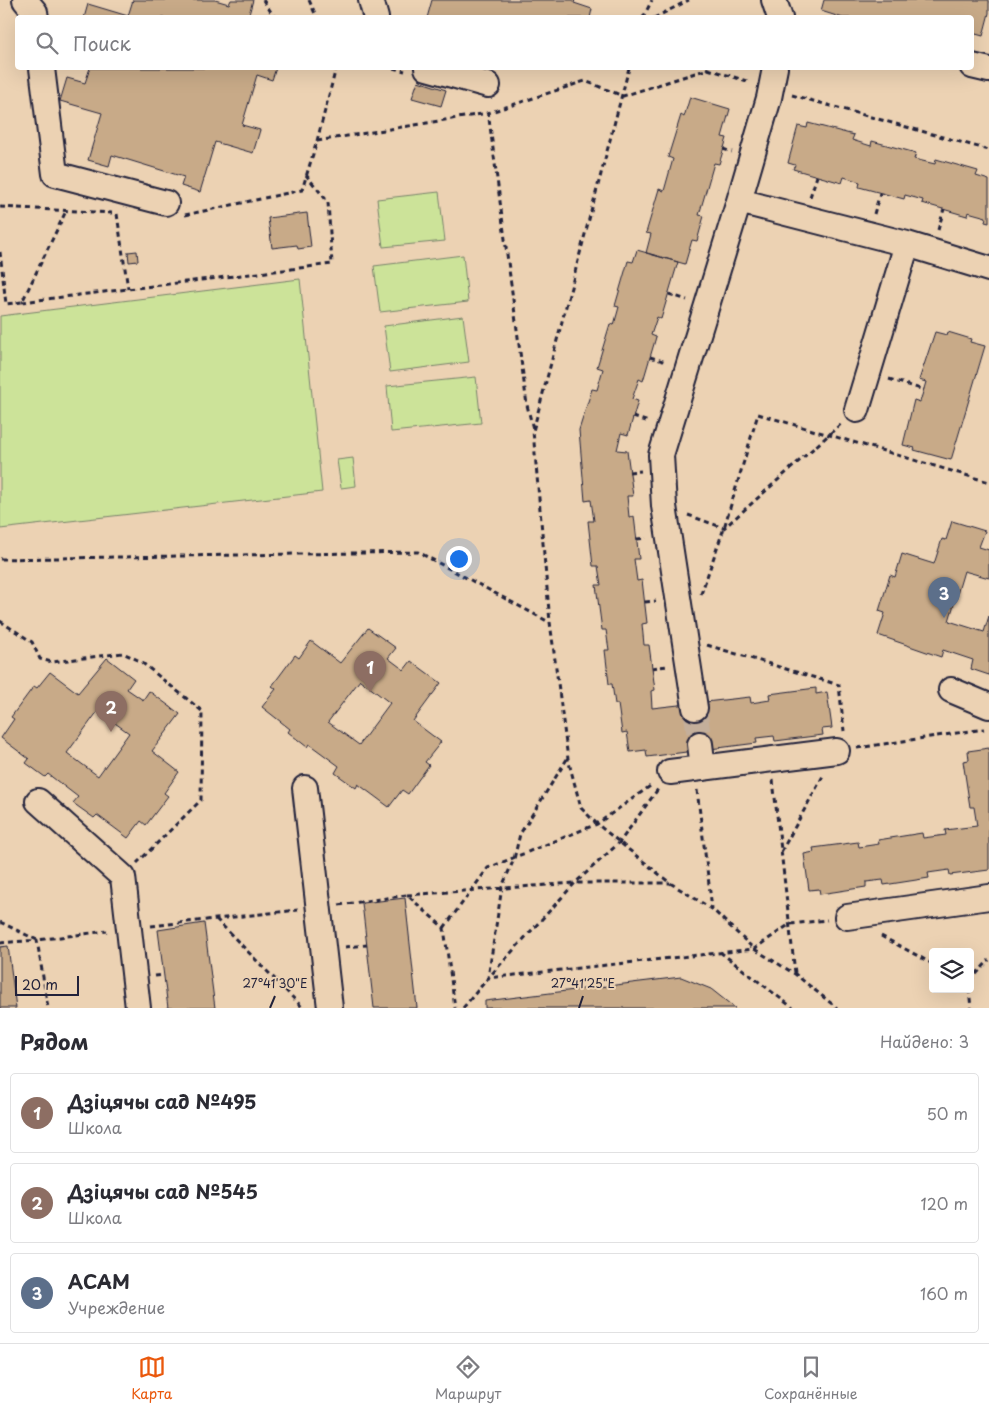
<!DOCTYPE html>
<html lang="ru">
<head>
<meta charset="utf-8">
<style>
	body { margin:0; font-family:"Playpen Sans",sans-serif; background:#f7f7f7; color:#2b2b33 }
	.controls { position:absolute; right:15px; bottom:15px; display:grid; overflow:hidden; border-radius:5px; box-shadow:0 5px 20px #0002 }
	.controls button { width:45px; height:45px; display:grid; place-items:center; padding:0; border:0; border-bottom:1px solid #e1e1e2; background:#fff; color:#2b2b33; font:25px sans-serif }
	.scale { position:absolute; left:15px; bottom:12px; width:64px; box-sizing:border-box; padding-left:5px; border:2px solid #22223b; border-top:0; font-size:14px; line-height:18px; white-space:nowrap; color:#22223b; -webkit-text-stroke:4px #ecd2b3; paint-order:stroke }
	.you { position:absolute; left:458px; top:558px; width:18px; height:18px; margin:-12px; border:4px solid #fff; border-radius:50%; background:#1a73e8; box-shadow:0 0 0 8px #1a73e833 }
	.badge { display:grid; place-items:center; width:32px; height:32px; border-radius:50%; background:#ea580c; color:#fff; font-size:16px; font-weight:700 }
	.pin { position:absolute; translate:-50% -41px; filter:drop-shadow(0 1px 2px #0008) }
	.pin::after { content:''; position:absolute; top:26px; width:18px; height:15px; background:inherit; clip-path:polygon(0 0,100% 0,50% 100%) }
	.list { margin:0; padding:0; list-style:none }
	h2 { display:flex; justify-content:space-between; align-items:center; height:65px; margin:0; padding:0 20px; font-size:21px }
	h2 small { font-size:16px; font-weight:400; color:#7c7c81 }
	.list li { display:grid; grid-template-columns:32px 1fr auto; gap:15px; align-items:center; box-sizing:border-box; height:80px; margin:0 10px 10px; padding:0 10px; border:1px solid #e1e1e2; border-radius:5px }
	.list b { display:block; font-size:19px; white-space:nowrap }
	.list p { margin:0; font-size:16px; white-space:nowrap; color:#7c7c81 }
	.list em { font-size:16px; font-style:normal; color:#7c7c81 }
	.icon { flex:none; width:28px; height:28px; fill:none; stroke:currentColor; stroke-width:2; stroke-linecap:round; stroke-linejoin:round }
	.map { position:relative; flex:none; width:989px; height:1008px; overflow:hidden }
	.search { position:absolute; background:#fff; box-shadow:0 5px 20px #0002; left:15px; right:15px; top:15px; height:55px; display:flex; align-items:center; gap:12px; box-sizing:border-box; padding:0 18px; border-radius:5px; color:#7c7c81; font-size:19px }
	.sheet { height:335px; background:#fff }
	nav { display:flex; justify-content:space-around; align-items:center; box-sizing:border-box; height:70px; border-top:1px solid #e1e1e2; background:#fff; font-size:14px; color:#7c7c81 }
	nav a { display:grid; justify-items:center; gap:2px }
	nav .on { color:#ea580c }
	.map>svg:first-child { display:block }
	.green { fill:#cce399; stroke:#77826a }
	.building { fill:#c8aa88; stroke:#22223b; fill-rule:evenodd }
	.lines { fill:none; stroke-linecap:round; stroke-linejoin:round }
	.minor-tunnel { stroke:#c4af9b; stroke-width:24; stroke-dasharray:24 12; stroke-linecap:butt }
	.minor-casing { stroke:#22223b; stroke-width:28 }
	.path { stroke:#22223b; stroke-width:3; stroke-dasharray:5 4; stroke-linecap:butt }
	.minor { stroke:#ecd2b3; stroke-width:24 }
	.ticks { fill:none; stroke:#22223b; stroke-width:2 }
	.ticks-label { font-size:12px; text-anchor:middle; fill:#22223b; stroke:#ecd2b3; stroke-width:4; stroke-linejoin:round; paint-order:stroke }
</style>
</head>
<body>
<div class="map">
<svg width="989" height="1008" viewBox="0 0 989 1008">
	<rect width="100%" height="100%" fill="#ecd2b3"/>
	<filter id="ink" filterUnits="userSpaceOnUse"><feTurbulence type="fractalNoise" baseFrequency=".02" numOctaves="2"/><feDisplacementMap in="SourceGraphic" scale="10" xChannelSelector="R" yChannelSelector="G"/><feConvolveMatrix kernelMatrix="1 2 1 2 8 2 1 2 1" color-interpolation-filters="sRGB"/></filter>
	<g filter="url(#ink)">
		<path class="green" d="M 439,192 L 445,241 L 383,247 L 377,199 Z
			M 463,255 L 468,302 L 380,312 L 374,266 Z
			M 300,279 L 322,492 L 0,529 L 0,316 Z
			M 463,316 L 469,362 L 390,372 L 384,326 Z
			M 476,377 L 481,423 L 391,432 L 387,386 Z
			M 353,458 L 356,486 L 341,488 L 337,460 Z"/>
		<path class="building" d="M 133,0 L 215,0 L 229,4 L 231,0 L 253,0 L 248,18 L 84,18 L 88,4 L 128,16 Z
			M 432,0 L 575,0 L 574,3 L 592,9 L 590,18 L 427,18 Z
			M 824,0 L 989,0 L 989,13 L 983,36 L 972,33 L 972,18 L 843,18 L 821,11 Z
			M 90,68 L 276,68 L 272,80 L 257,75 L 242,125 L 260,130 L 253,153 L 215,142 L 200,192 L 181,186 L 184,177 L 112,155 L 109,166 L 88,160 L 102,113 L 60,101 L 67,78 L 85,83 Z
			M 418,81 L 446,90 L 441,106 L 412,98 Z
			M 690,97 L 730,109 L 722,137 L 727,138 L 719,164 L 714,163 L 699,215 L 704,216 L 697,241 L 692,240 L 685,264 L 646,253 L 651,234 L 646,233 L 659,189 L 664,191 L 673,159 L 668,157 L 681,115 L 684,117 Z
			M 808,123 L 854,135 L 852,140 L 871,146 L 872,141 L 916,153 L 914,159 L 935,164 L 936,159 L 978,171 L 976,176 L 989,180 L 989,223 L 985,222 L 986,217 L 968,212 L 967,216 L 922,203 L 923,200 L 905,195 L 904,199 L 859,187 L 860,182 L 844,177 L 842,183 L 793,169 L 795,165 L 788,163 L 798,126 L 807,128 Z
			M 307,213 L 311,247 L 298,249 L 297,245 L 272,248 L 268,218 Z
			M 637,250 L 678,262 L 661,319 L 657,317 L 651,335 L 656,337 L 643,381 L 639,379 L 632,399 L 638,401 L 628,435 L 621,433 L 617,450 L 627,451 L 633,496 L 627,496 L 629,517 L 634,516 L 639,559 L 634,559 L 637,581 L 642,580 L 647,623 L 642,624 L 644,645 L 649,645 L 655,690 L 651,691 L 652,708 L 750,697 L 751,703 L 770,700 L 769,694 L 816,688 L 816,694 L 827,692 L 832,728 L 822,729 L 823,735 L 775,741 L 774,736 L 756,738 L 757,743 L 647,757 L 646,750 L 630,752 L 627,732 L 622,733 L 618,704 L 615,704 L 612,684 L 609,684 L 605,650 L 609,650 L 606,630 L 602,630 L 596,585 L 601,585 L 598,566 L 593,566 L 588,521 L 594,521 L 591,500 L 585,501 L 579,430 L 592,389 L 597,390 L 603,369 L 597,367 L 610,324 L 614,325 L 619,307 L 615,306 L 628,261 L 633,262 Z
			M 137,251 L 138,261 L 129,262 L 128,252 Z
			M 935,332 L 947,335 L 948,332 L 971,339 L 970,342 L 985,346 L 951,460 L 914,450 L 915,448 L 903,445 L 914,400 L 920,402 L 926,382 L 919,380 Z
			M 952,521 L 985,531 L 979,547 L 989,550 L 989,578 L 964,571 L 949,621 L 984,632 L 989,616 L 989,675 L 971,669 L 973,660 L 943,650 L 941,657 L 878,635 L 885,613 L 879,611 L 890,575 L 895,577 L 902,554 L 934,564 L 942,539 L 946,540 Z
			M 368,628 L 396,648 L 388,658 L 404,670 L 411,661 L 441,683 L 413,721 L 441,742 L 425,762 L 429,765 L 408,794 L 402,790 L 389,807 L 358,784 L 356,788 L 335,773 L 339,766 L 309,744 L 307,747 L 288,732 L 290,729 L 262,707 L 276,689 L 272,686 L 295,655 L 299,658 L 311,641 L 340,663 ZM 360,680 L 390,703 L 359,745 L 328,722 Z
			M 107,658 L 134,679 L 127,689 L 143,700 L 149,691 L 180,714 L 152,751 L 179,772 L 164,793 L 168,796 L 146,825 L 141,821 L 128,838 L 97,815 L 94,818 L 73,803 L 78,797 L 48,774 L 45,777 L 26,763 L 29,759 L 1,738 L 14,719 L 11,717 L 34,686 L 37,688 L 50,672 L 78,693 ZM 98,711 L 129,733 L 98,776 L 67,753 Z
			M 989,748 L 989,870 L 950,875 L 949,870 L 928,873 L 929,878 L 884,885 L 883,880 L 866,882 L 866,887 L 820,894 L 819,889 L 809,890 L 804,854 L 814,852 L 813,848 L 858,842 L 859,847 L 879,844 L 878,840 L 922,833 L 923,838 L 946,835 L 945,830 L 977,826 L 974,807 L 970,807 L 963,761 L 969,760 L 968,751 Z
			M 405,898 L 417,1008 L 374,1008 L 362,903 Z
			M 204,923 L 215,1008 L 168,1008 L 158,930 Z
			M 8,946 L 16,1008 L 0,1008 L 0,947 Z
			M 681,977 L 711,989 L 735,1008 L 485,1008 L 485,1001 Z"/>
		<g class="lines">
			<path class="minor-tunnel" d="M 695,708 L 700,744"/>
			<g class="minor-casing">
				<path id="minor" d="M 25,0 L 35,12 L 36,18
					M 371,0 L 376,18
					M 774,0 L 780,18
					M 972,66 L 989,70
					M 42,68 L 55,174 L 166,203
					M 427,68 L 488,85
					M 739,201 L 907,244 L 989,269
					M 857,410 L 907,244
					M 951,690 L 989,706
					M 695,708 L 664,506 L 661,455 L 739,201 L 769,98 L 775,68
					M 700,744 L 703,768
					M 670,772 L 837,751
					M 305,788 L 330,1008
					M 38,801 L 123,877 L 138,1008
					M 847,917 L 989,897"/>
			</g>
			<path class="path" d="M 263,0 L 275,18
				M 309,0 L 317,18
				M 643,18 L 652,0
				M 654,18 L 689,0
				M 393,68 L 405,71
				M 629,68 L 533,431 L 550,622 L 568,759 L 581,808 L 597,824 L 670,883 L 712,909 L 754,949 L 795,974 L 837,1008
				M 708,69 L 750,82
				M 792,95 L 989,150
				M 488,111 L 527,405 L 533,429
				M 317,141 L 336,68
				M 723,149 L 732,152
				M 810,197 L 817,176
				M 0,207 L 112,213
				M 117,214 L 128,289
				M 874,214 L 880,193
				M 185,215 L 302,190 L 317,141 L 488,113 L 585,81 L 623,96 L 708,69 L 706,68
				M 938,230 L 944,209
				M 0,252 L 6,304 L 22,302 L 66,211
				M 669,294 L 687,300
				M 22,302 L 332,264 L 328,202 L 306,175
				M 650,357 L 666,362
				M 889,379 L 924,390
				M 633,417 L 649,422
				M 629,472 L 641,471
				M 688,515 L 724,528 L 842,423
				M 637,539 L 646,538
				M 0,559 L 418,552 L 549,622
				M 701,594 L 724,528 L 758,414 L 989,482
				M 645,602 L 656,601
				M 0,621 L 32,642 L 40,659 L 52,662 L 123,653 L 140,661 L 202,711 L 201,800 L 137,863
				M 707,645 L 839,685 L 844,731
				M 652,668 L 667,666
				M 857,748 L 984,729
				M 567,759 L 520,834 L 514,859 L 502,887 L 488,978 L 575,883 L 619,843 L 658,789
				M 773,780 L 795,973
				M 697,790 L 712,908
				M 781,852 L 823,776
				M 407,895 L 575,883 L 670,883
				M 339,905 L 407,895 L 444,928 L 455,1008
				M 216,919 L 303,1008
				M 0,922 L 37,940 L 107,931
				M 151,926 L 298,910
				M 444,928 L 488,868 L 597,824 L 653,784
				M 881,936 L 933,964
				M 0,943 L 37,940 L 48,1008
				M 345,947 L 367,945
				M 720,952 L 793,1008
				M 155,976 L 164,975
				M 970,981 L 989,960
				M 969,989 L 971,1008
				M 463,1008 L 488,978 L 754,949 L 790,924 L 827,920"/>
			<use href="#minor" class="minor"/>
		</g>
	</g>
	<path class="ticks" d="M 270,1008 L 275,996M 579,1008 L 583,996"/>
	<g class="ticks-label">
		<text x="275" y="988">27°41'30"E</text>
		<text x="583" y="988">27°41'25"E</text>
	</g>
</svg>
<div class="controls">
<button><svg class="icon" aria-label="layers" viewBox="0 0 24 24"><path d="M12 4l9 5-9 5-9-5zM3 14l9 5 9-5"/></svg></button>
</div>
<div class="scale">20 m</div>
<div class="you"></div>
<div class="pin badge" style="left:370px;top:692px;background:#8d6e63">1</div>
<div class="pin badge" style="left:111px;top:732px;background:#8d6e63">2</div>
<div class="pin badge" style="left:944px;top:618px;background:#5c6f8a">3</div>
<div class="search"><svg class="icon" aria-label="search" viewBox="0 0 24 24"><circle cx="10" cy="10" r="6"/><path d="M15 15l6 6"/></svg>Поиск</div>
</div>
<section class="sheet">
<h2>Рядом<small>Найдено: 3</small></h2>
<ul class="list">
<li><span class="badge" style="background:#8d6e63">1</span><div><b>Дзіцячы сад №495</b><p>Школа</p></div><em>50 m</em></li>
<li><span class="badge" style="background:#8d6e63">2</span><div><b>Дзіцячы сад №545</b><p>Школа</p></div><em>120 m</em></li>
<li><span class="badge" style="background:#5c6f8a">3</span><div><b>АСАМ</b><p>Учреждение</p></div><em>160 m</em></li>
</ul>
</section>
<nav>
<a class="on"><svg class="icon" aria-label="map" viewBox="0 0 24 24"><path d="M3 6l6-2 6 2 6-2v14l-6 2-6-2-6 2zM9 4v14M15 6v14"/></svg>Карта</a>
<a><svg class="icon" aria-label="directions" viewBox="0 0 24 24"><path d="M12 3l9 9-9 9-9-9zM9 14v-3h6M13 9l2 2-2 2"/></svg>Маршрут</a>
<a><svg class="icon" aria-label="saved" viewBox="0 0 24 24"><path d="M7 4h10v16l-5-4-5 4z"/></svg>Сохранённые</a>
</nav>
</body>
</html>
